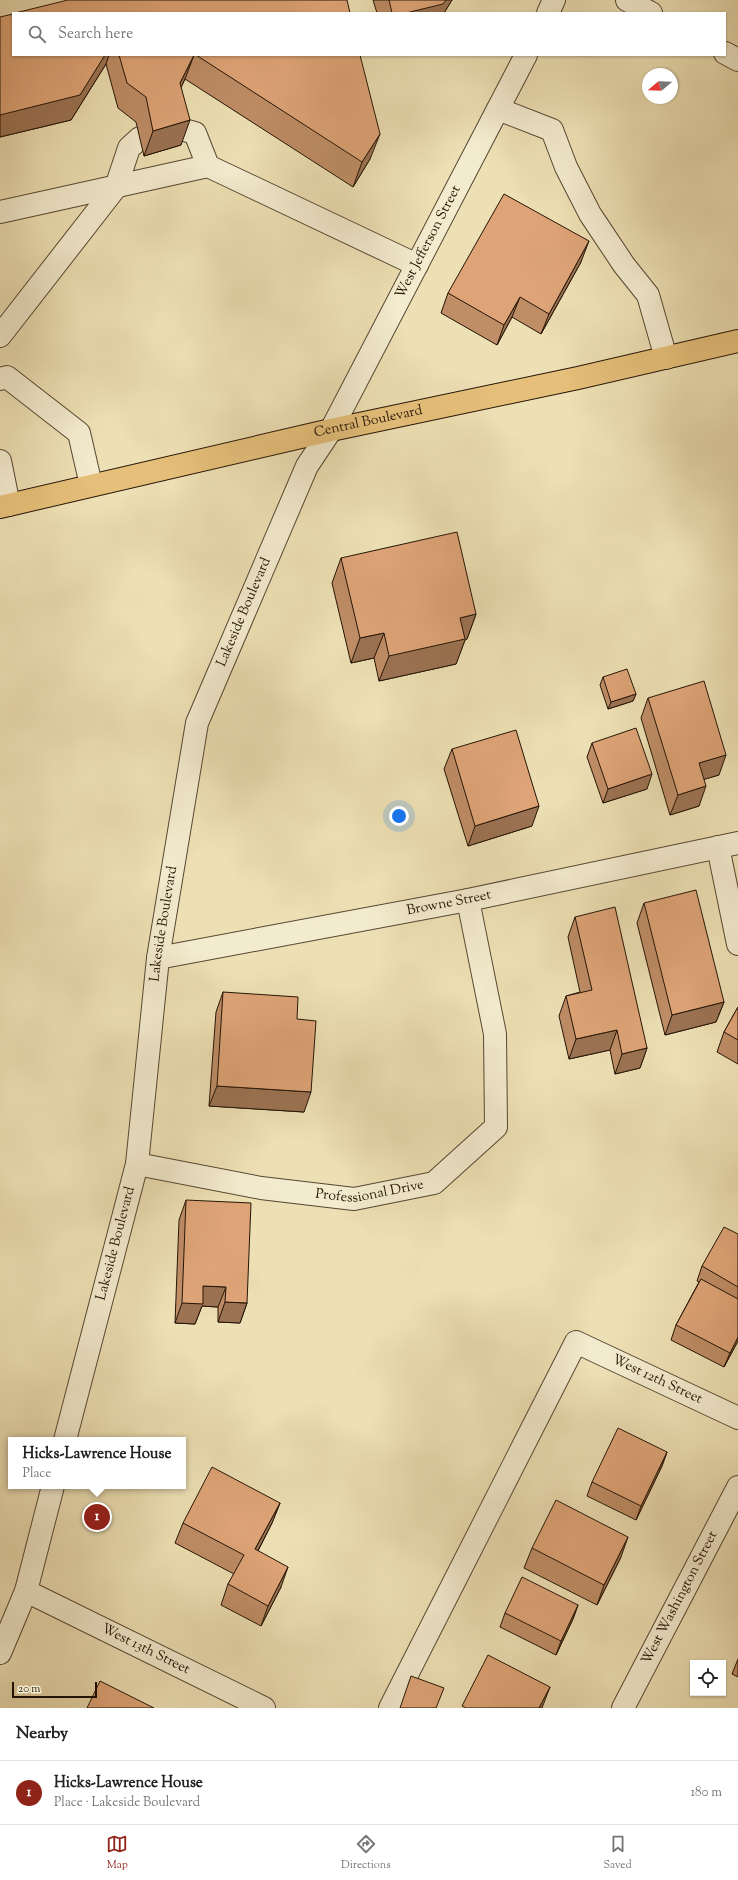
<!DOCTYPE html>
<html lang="en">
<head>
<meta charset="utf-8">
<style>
	body { margin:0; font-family:"Sorts Mill Goudy",serif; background:#f6f6f6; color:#222 }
	.controls { position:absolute; right:12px; bottom:12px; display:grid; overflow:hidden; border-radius:0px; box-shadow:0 1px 3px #0004 }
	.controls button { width:36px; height:36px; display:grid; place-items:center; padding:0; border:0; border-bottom:1px solid #e0e0e0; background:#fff; color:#222; font:20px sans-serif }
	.compass { position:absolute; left:642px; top:68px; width:36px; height:36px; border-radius:50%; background:#fff; box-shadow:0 1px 3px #0004; rotate:251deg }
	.scale { position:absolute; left:12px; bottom:10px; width:85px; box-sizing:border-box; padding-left:4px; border:2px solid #241406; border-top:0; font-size:11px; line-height:14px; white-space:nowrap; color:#241406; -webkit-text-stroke:3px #f3ebce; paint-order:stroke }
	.you { position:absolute; left:399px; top:816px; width:14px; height:14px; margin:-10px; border:3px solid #fff; border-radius:50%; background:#1a73e8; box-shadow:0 0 0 6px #1a73e833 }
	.badge { display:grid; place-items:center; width:26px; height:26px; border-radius:50%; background:#8f2418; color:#fff; font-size:13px; font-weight:700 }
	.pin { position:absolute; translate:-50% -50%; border:2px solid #fff; box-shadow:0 1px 4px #0006 }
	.popup { position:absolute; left:8px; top:1437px; width:178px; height:52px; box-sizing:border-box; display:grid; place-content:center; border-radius:0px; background:#fff; filter:drop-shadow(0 1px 3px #0005); font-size:13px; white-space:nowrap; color:#767676 }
	.popup b { font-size:15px; color:#222 }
	.popup::after { content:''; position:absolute; left:50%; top:100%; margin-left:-8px; border:8px solid transparent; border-top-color:#fff }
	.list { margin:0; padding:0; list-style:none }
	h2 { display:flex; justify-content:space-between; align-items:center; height:52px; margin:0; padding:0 16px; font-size:17px }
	h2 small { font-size:13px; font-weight:400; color:#767676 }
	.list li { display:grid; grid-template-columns:26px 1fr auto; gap:12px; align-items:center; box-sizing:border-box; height:64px; padding:0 16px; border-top:1px solid #e0e0e0 }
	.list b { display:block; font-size:15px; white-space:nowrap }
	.list p { margin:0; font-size:13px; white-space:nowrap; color:#767676 }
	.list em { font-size:13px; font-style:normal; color:#767676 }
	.icon { flex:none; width:22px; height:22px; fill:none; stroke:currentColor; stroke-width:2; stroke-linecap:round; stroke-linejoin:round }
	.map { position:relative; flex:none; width:738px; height:1708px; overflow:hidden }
	.search { position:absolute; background:#fff; box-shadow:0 1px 3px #0004; left:12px; right:12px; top:12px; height:44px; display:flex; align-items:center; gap:10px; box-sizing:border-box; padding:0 14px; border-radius:0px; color:#767676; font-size:15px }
	.sheet { height:116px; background:#fff }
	nav { display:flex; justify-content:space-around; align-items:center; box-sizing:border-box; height:56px; border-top:1px solid #e0e0e0; background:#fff; font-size:11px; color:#767676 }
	nav a { display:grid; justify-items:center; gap:2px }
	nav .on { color:#8f2418 }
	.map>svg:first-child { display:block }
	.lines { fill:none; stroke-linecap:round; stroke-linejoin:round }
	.minor-casing { stroke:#564732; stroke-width:24 }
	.major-casing { stroke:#241406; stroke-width:24 }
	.minor { stroke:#f3ebce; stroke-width:22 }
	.major { stroke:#e6c07a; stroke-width:22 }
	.wall { fill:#bf8d66; stroke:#241406 }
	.shaded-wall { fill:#9b7353; stroke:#241406 }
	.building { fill:#dea477; stroke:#241406 }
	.labels { text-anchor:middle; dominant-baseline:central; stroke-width:4; stroke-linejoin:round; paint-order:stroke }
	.street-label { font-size:14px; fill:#241406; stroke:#f3ebce }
</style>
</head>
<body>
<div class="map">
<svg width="738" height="1708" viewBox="0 0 738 1708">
	<rect width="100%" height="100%" fill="#ede0b4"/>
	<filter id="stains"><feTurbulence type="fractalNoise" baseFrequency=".005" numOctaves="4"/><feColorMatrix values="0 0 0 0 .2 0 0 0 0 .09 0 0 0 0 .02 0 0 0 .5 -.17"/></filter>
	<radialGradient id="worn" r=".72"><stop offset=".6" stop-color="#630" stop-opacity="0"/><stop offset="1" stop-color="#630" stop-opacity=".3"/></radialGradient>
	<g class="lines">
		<g class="minor-casing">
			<g id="minor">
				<path d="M 627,0 L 651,13"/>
				<path d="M 548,13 L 554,0"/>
				<path d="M 725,53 L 738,60"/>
				<path d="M 498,109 L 552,130 L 566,167 L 590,214 L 624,265 L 648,295 L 666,358"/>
				<path d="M 177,128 L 195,133 L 208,166 L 417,265"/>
				<path d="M 0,212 L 208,166"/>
				<path d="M 0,336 L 116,187 L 129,148 L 140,138"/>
				<path d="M 0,379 L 7,377 L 79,433 L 91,485"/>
				<path d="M 0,461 L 9,505"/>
				<path d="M 718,847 L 738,944"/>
				<path id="s1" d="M 158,958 L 468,900 L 738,843"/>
				<path id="s2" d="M 137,1164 L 261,1188 L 354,1199 L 434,1183 L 496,1127 L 495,1034 L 468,900"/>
				<path id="s3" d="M 65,1440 L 137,1164 L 158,958 L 197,723 L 307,466 L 331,430 L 526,55"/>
				<path id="s4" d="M 26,1591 L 264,1708"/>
				<path d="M 0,1653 L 26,1591 L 53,1486"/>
				<path id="s5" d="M 390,1708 L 576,1342 L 738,1418"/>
				<path id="s6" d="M 623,1708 L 738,1487"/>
			</g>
		</g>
		<g class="major-casing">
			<g id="major">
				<path id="s7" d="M 0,507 L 331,430 L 578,378 L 738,341"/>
			</g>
		</g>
		<use href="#minor" class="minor"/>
		<use href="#major" class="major"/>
	</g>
	<path class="wall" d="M 373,0 L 452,0 L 444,13 L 377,13 Z
		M 0,17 L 13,55 L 360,55 L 370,159 L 353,187 L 185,79 L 181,87 L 181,145 L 144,156 L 136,122 L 118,108 L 106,64 L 71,120 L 0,137 Z
		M 581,262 L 541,334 L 512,317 L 497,345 L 441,313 L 448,293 Z
		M 341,558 L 476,614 L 467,639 L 465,640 L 456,664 L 379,681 L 374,658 L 351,663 L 332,583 Z
		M 603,677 L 636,694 L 633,701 L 608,709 L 600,685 Z
		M 648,698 L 719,775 L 704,779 L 699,806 L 670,815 L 641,718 Z
		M 592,743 L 647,789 L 603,803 L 587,757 Z
		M 452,749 L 532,826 L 468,846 L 444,769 Z
		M 644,903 L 724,1002 L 716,1022 L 665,1035 L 637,923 Z
		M 575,917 L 647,1048 L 640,1068 L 615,1074 L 610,1050 L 569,1059 L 559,1016 L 566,996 L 580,992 L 568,937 Z
		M 223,992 L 297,1019 L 304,1112 L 209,1106 L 216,1012 Z
		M 738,1007 L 738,1064 L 717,1052 L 724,1032 Z
		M 186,1200 L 247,1303 L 240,1323 L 218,1322 L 218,1307 L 202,1306 L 195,1324 L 175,1323 L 179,1220 Z
		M 738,1234 L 738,1341 L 724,1367 L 671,1340 L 676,1325 L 699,1282 L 697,1281 L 702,1266 Z
		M 667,1452 L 662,1466 L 636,1520 L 587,1496 L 592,1482 Z
		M 280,1503 L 272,1523 L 258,1551 L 281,1587 L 261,1626 L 221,1605 L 228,1584 L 234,1574 L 175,1543 L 183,1523 Z
		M 532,1548 L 621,1557 L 597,1605 L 524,1568 Z
		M 578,1605 L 573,1619 L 556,1655 L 500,1627 L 505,1613 Z
		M 738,1659 L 738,1677 L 732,1674 Z"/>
	<path class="shaded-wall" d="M 446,0 L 452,0 L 444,13 L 406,13 Z
		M 105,55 L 109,55 L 106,64 L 71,120 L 0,137 L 0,115 Z
		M 194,55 L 185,79 L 171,109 L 180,83 Z
		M 190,120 L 181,145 L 144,156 L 153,131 Z
		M 380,134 L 370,159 L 353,187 L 362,162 Z
		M 589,241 L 581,262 L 541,334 L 549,314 Z
		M 520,297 L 512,317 L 497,345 L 504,325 Z
		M 476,614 L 467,639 L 465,640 L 456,664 L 379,681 L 389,656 L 460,618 Z
		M 384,633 L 374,658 L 351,663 L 360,638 Z
		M 636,694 L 633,701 L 608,709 L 611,702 Z
		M 726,755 L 719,775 L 692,783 L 699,763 Z
		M 652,774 L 647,789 L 603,803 L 608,789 Z
		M 706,786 L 699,806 L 670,815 L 678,795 Z
		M 539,806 L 532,826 L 468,846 L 475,826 Z
		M 724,1002 L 716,1022 L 665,1035 L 672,1015 Z
		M 617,1030 L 610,1050 L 569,1059 L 576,1039 Z
		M 647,1048 L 640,1068 L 615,1074 L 622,1054 Z
		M 217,1086 L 311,1092 L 304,1112 L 209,1106 Z
		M 203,1286 L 226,1287 L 218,1307 L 202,1306 L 195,1324 L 175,1323 L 182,1303 Z
		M 225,1302 L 247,1303 L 240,1323 L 218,1322 Z
		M 738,1337 L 738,1341 L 724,1367 L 730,1353 Z
		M 667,1452 L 662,1466 L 636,1520 L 641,1506 Z
		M 280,1503 L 272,1523 L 248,1570 L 255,1549 Z
		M 628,1537 L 621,1557 L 597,1605 L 604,1585 Z
		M 288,1567 L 281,1587 L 261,1626 L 268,1606 Z
		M 578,1605 L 573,1619 L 556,1655 L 561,1641 Z
		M 550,1687 L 542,1708 L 539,1708 Z"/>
	<path class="building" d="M 68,0 L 347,0 L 350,13 L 15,13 Z
		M 389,0 L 446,0 L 443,4 L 406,13 L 392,13 Z
		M 13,14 L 13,55 L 105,55 L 80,95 L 0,115 L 0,17 Z
		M 119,55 L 194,55 L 180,83 L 190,120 L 153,131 L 146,97 L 127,83 Z
		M 196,55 L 360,55 L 380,134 L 362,162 Z
		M 504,194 L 589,241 L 549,314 L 520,297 L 504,325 L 448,293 Z
		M 457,532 L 476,614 L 460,618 L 465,639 L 389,656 L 384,633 L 360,638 L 341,558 Z
		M 627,669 L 636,694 L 611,702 L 603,677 Z
		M 704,681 L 726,755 L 699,763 L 706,786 L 678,795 L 648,698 Z
		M 636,728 L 652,774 L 608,789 L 592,743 Z
		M 516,730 L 539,806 L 475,826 L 452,749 Z
		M 696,890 L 724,1002 L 672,1015 L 644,903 Z
		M 615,907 L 647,1048 L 622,1054 L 617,1030 L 576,1039 L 566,996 L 592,990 L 575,917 Z
		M 223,992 L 298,997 L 297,1019 L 316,1021 L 311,1092 L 217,1086 Z
		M 738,1007 L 738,1040 L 724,1032 Z
		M 186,1200 L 251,1203 L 247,1303 L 225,1302 L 226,1287 L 203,1286 L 203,1304 L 182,1303 Z
		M 724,1227 L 738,1234 L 738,1287 L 702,1266 Z
		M 701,1279 L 738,1299 L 738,1337 L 730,1353 L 676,1325 Z
		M 618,1428 L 667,1452 L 641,1506 L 592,1482 Z
		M 212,1467 L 280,1503 L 255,1549 L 288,1567 L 268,1606 L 228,1584 L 244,1555 L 183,1523 Z
		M 556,1500 L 628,1537 L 604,1585 L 532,1548 Z
		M 522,1577 L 578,1605 L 561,1641 L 505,1613 Z
		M 488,1655 L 550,1687 L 539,1708 L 466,1708 L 462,1706 Z
		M 411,1676 L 444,1688 L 436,1708 L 400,1708 Z
		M 100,1681 L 154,1708 L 87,1708 Z"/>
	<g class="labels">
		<g class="street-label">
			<text stroke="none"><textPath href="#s3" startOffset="1265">West Jefferson Street</textPath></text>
			<text stroke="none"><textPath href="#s7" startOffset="378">Central Boulevard</textPath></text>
			<text stroke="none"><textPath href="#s3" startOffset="851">Lakeside Boulevard</textPath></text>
			<text stroke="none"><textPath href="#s1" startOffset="296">Browne Street</textPath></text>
			<text stroke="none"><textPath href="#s3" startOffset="527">Lakeside Boulevard</textPath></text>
			<text stroke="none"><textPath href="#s2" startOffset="236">Professional Drive</textPath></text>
			<text stroke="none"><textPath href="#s3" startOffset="203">Lakeside Boulevard</textPath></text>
			<text stroke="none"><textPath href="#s5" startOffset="500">West 12th Street</textPath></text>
			<text stroke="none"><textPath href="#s6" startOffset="124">West Washington Street</textPath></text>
			<text stroke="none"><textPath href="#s4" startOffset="133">West 13th Street</textPath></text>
		</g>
	</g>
	<rect width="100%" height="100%" filter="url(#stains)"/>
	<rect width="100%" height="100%" fill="url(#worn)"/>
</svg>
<div class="controls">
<button><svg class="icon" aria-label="locate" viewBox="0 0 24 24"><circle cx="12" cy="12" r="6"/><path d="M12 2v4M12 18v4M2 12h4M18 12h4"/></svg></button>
</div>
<svg class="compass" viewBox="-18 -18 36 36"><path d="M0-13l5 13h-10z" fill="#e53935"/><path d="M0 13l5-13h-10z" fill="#767676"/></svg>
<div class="scale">20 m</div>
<div class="you"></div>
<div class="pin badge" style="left:97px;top:1517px">1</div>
<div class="popup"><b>Hicks-Lawrence House</b>Place</div>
<div class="search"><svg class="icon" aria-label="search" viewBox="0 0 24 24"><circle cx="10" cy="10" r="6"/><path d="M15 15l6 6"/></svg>Search here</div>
</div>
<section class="sheet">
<h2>Nearby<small></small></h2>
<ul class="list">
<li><span class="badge">1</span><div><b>Hicks-Lawrence House</b><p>Place · Lakeside Boulevard</p></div><em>180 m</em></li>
</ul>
</section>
<nav>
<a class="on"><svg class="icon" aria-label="map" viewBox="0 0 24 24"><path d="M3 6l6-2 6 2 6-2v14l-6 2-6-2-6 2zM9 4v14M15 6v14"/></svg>Map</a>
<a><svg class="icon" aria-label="directions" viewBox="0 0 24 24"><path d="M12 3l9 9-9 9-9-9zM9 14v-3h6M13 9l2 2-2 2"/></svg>Directions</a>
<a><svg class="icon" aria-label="saved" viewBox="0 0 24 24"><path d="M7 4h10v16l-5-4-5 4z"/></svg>Saved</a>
</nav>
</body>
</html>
